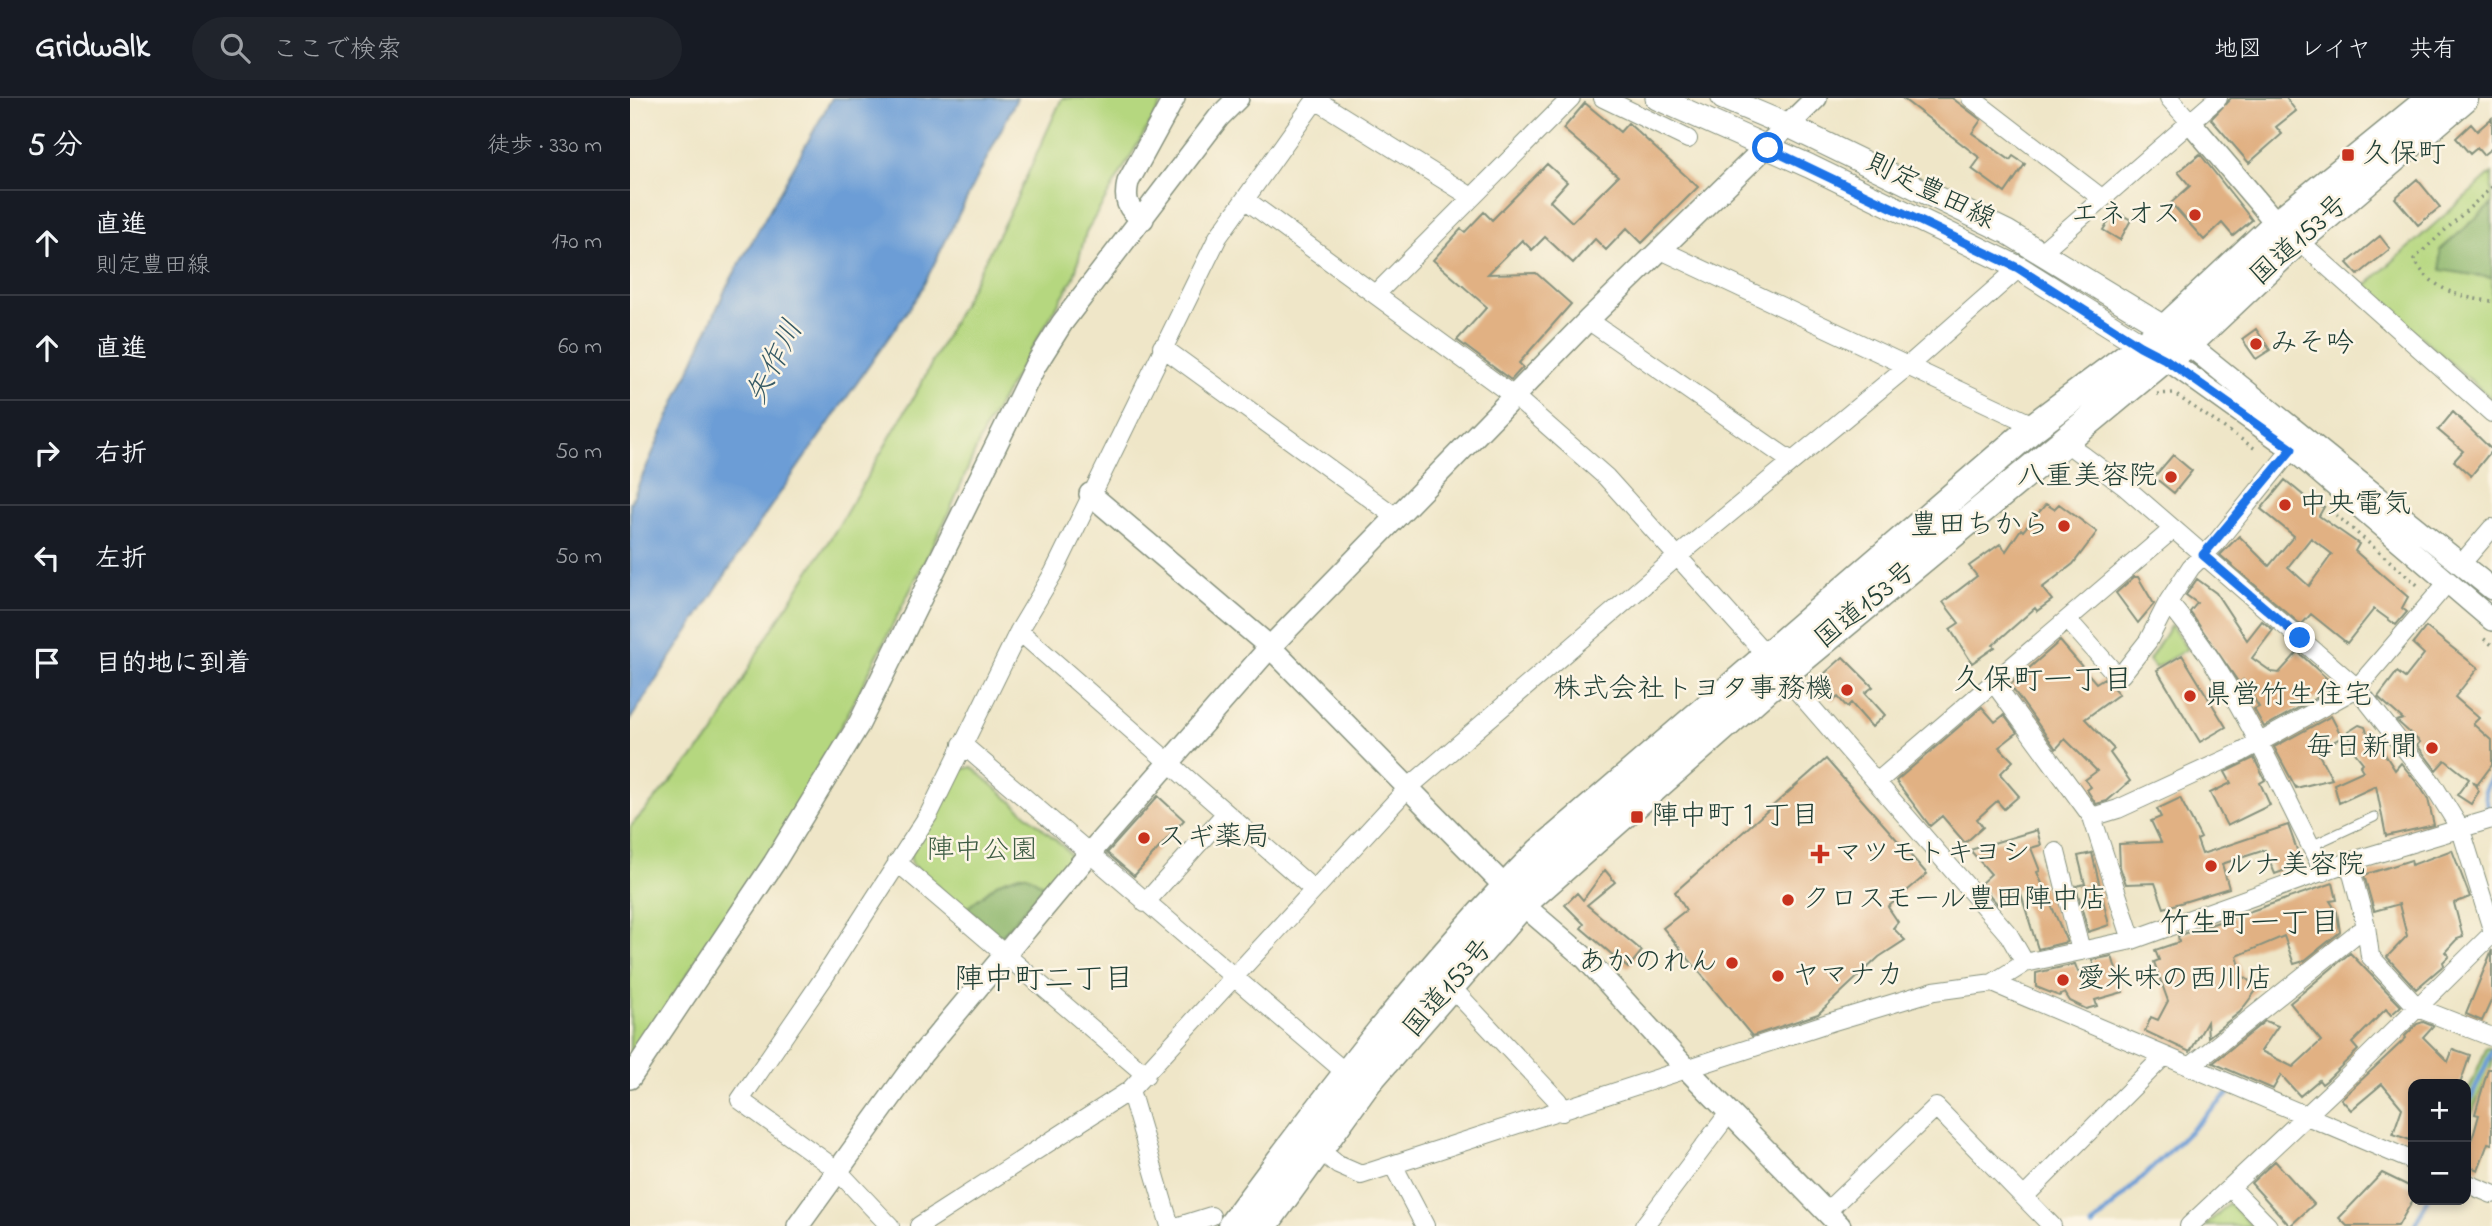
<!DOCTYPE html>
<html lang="ja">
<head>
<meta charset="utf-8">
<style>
	body { margin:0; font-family:"Indie Flower","Klee One",sans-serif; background:#20242c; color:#f1f3f6 }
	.controls { position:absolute; right:21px; bottom:21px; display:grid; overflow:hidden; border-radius:14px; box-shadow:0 4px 10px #0003 }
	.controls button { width:63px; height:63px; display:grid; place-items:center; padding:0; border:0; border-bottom:2px solid #363941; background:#171b24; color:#f1f3f6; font:35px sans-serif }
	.stop { position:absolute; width:21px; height:21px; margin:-16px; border:5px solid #1a73e8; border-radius:50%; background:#fff }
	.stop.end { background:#1a73e8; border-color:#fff; box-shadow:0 2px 7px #0008 }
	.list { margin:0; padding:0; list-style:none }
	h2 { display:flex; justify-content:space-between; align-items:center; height:91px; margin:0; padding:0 28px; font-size:30px }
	h2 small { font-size:23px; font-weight:400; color:#9ea1a6 }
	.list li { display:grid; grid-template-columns:46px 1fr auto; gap:21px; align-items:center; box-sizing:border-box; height:105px; padding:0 28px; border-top:2px solid #363941 }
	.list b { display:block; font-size:26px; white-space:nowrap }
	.list p { margin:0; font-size:23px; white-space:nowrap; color:#9ea1a6 }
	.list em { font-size:23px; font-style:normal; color:#9ea1a6 }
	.icon { flex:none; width:38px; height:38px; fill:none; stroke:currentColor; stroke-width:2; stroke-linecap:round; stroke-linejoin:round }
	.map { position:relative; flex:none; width:1862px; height:1128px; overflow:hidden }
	header { display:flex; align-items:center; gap:42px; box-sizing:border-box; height:98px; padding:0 35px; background:#171b24; border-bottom:2px solid #363941 }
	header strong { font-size:33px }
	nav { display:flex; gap:38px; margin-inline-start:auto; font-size:24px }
	.search { width:490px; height:63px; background:#20242c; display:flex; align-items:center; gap:18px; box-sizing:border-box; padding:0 24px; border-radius:38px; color:#9ea1a6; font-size:26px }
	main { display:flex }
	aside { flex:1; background:#171b24 }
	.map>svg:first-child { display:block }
	.green { fill:#b5d77f; stroke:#6a8a5a; stroke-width:2 }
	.forest { fill:#90b86e; stroke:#587a51; stroke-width:2 }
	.water { fill:#6c9dd6; stroke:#466d85; stroke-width:2 }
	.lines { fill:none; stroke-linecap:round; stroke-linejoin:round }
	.stream { stroke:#6c9dd6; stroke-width:5 }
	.building { fill:#e1b183; fill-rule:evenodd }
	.service-casing { stroke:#87927e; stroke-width:11 }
	.minor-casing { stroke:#87927e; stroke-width:20 }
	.tertiary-casing { stroke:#87927e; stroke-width:24 }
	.secondary-casing { stroke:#87927e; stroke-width:25 }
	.trunk-casing { stroke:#87927e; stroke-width:31 }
	.path { stroke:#87927e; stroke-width:3.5; stroke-dasharray:2 5; stroke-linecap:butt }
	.service { stroke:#fff; stroke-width:9 }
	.minor { stroke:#fff; stroke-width:18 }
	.tertiary { stroke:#fff; stroke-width:21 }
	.secondary { stroke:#fff; stroke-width:23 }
	.trunk { stroke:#fff; stroke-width:28 }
	.route { stroke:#1a73e8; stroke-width:9 }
	.poi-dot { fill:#c8321e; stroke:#fcf5e5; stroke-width:2.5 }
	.labels { text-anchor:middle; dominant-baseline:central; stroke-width:5; stroke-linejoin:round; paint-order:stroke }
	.poi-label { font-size:28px; fill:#1f3d34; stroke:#fcf5e5; text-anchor:start }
	.street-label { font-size:28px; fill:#1f3d34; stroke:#fcf5e5 }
	.park-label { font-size:28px; fill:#3d5c43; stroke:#fcf5e5 }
	.water-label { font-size:30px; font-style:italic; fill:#365a65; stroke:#fcf5e5 }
	.neighbourhood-label { font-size:30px; fill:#1f3d34; stroke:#fcf5e5 }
</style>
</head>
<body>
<header>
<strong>Gridwalk</strong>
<div class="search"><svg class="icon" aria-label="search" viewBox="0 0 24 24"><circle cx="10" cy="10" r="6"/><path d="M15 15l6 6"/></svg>ここで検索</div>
<nav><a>地図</a><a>レイヤ</a><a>共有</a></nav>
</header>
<main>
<aside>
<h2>5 分<small>徒歩 · 330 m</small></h2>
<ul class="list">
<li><svg class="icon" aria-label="ahead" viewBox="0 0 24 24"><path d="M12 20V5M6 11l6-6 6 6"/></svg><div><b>直進</b><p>則定豊田線</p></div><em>170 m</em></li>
<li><svg class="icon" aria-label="ahead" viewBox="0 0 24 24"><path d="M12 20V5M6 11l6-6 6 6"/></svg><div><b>直進</b></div><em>60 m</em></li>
<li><svg class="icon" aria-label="right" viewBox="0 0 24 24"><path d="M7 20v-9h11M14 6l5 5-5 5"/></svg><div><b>右折</b></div><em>50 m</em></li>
<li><svg class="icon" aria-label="left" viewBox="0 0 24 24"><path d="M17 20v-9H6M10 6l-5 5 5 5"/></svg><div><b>左折</b></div><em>50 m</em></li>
<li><svg class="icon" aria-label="arrive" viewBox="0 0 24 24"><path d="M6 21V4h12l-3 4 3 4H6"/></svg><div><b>目的地に到着</b></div></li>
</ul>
</aside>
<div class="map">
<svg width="1862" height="1128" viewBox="0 0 1862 1128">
	<rect width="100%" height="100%" fill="#fcf5e5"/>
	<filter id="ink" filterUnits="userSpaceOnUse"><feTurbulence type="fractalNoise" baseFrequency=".0143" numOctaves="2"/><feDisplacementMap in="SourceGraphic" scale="14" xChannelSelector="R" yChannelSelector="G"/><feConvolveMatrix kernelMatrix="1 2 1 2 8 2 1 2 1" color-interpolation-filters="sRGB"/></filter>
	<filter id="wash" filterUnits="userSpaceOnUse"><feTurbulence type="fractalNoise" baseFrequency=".00686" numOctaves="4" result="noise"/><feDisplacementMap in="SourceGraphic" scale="28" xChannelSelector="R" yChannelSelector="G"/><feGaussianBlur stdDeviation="1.57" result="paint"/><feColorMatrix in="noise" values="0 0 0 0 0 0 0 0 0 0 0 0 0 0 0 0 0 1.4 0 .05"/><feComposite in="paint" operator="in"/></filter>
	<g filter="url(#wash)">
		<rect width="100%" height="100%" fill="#efe6c8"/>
		<path class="green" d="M 432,0 L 535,0 L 456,134 L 444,179 L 355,330 L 318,417 L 222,608 L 151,737 L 0,962 L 0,729 L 83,637 L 130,550 L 209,427 L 291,286 L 385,104 Z
			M 1862,75 L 1862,301 L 1734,189 Z
			M 1541,527 L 1557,551 L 1525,570 L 1519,562 Z
			M 342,669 L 434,749 L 444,762 L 371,845 L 282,766 L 280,758 L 329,672 Z
			M 1857,949 L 1862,951 L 1862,967 L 1836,1029 L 1836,998 Z
			M 1599,1105 L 1622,1128 L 1575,1128 Z"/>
		<path class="forest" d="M 1862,106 L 1862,180 L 1811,172 L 1810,152 Z
			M 389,777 L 397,777 L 413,787 L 412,791 L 371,839 L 337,810 L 369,784 Z"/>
		<path class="water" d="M 202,0 L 387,0 L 289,196 L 134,418 L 0,622 L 0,406 L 96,190 Z"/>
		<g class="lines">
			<path class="stream" d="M 1858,713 L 1855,692 L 1862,677
				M 1836,1012 L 1862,953
				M 1462,1128 L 1598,996
				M 1785,1128 L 1797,1102"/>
		</g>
		<g id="blocks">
			<path class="building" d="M 1272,0 L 1322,0 L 1351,22 L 1342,35 L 1380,62 L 1383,58 L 1395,66 L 1375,95 L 1342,71 L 1350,60 Z
				M 1601,0 L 1656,0 L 1666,13 L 1646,29 L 1652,36 L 1619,65 L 1581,21 Z
				M 955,5 L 990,34 L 998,25 L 1068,89 L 1012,145 L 997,130 L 976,152 L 965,141 L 943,165 L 915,139 L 902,152 L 892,142 L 858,176 L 906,175 L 941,206 L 889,265 L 893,269 L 881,282 L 827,242 L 857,209 L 803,162 L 831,131 L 835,134 L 854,114 L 862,122 L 917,66 L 937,84 L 920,103 L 942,124 L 988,78 L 933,31 Z
				M 1862,20 L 1862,50 L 1853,57 L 1847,50 L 1840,56 L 1826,40 L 1841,26 L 1847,33 Z
				M 1570,56 L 1622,122 L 1603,138 L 1592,125 L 1574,142 L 1541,105 L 1560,88 L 1548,74 Z
				M 1787,81 L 1810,109 L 1788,127 L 1765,100 Z
				M 1485,113 L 1501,122 L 1490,142 L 1473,132 Z
				M 1750,138 L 1760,151 L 1728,177 L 1717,165 Z
				M 1626,231 L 1640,252 L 1626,261 L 1612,241 Z
				M 1823,314 L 1862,352 L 1841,378 L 1824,363 L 1833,353 L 1808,332 Z
				M 1543,357 L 1562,373 L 1544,395 L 1524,379 Z
				M 1655,382 L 1685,407 L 1694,409 L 1689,418 L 1729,446 L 1725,453 L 1778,499 L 1772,510 L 1777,514 L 1766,527 L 1744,511 L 1717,545 L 1681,516 L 1671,527 L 1590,457 L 1609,438 L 1639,468 L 1664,438 L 1631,411 ZM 1681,440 L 1702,456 L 1679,488 L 1658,469 Z
				M 1416,406 L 1424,411 L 1429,406 L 1467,434 L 1443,466 L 1412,490 L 1422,502 L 1407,513 L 1405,510 L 1363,547 L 1365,549 L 1342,565 L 1320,531 L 1329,525 L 1313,504 L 1347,478 L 1339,468 L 1370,446 L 1376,453 L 1391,431 L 1393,433 Z
				M 1504,479 L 1508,479 L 1524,506 L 1508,525 L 1486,495 Z
				M 1567,481 L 1586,495 L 1617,542 L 1632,523 L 1643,532 L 1622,560 L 1642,574 L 1649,575 L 1668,554 L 1706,589 L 1634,629 L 1624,611 L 1629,609 L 1613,582 L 1609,585 L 1560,514 L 1567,505 L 1556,497 Z
				M 1796,529 L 1848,570 L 1825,599 L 1849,620 L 1843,626 L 1862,643 L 1862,667 L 1847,687 L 1842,683 L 1849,693 L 1841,706 L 1827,697 L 1839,681 L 1815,662 L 1806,672 L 1787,647 L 1790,644 L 1767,623 L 1773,621 L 1748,599 L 1767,574 L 1775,580 L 1794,556 L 1783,546 Z
				M 1430,543 L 1466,585 L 1474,580 L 1489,596 L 1455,621 L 1484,651 L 1480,655 L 1500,683 L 1477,703 L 1466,706 L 1457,692 L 1461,689 L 1455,682 L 1467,673 L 1435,641 L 1426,651 L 1380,587 Z
				M 1552,557 L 1596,629 L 1570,644 L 1527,572 Z
				M 1213,559 L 1243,589 L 1235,595 L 1255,617 L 1242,629 L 1221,605 L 1217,609 L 1208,599 L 1203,603 L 1186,583 Z
				M 1352,609 L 1365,624 L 1374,617 L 1387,635 L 1369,649 L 1383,663 L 1370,676 L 1389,698 L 1374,711 L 1367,703 L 1347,721 L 1353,729 L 1335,745 L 1312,718 L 1300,728 L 1266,683 Z
				M 1701,618 L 1712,639 L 1687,653 L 1702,681 L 1666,690 L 1644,649 Z
				M 1729,627 L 1735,629 L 1739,639 L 1744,639 L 1765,672 L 1771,665 L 1791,690 L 1798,701 L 1804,727 L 1756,738 L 1746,688 L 1709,705 L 1704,686 L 1733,673 L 1730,668 L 1733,665 L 1722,651 L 1718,634 Z
				M 1624,660 L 1635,682 L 1630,685 L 1640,707 L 1597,728 L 1580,695 L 1601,685 L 1595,674 Z
				M 1196,661 L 1297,776 L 1258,809 L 1268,824 L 1263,830 L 1275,842 L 1249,859 L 1188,916 L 1122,938 L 1033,830 L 1056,812 L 1045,794 Z
				M 528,698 L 554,722 L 504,778 L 477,755 Z
				M 1550,700 L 1571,740 L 1567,742 L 1572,756 L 1658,727 L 1672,766 L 1645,776 L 1635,752 L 1592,766 L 1599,790 L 1534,810 L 1525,785 L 1496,786 L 1490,769 L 1489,746 L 1531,744 L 1521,723 L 1531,719 L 1527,711 Z
				M 1407,732 L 1411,747 L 1401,750 L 1410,773 L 1407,774 L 1437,844 L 1408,851 L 1389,790 L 1369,808 L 1350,786 L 1361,776 L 1340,752 Z
				M 1822,752 L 1840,799 L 1824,805 L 1833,839 L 1827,841 L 1815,854 L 1819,858 L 1813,864 L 1814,867 L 1786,891 L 1757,859 L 1777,838 L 1769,806 L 1744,813 L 1734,777 L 1781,762 L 1782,767 Z
				M 1462,755 L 1479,827 L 1458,834 L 1446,788 L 1455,786 L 1448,758 Z
				M 975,772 L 985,784 L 957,807 L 1012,853 L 998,870 L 951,830 L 954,826 L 935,807 L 947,795 L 953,802 Z
				M 1703,785 L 1707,802 L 1700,803 L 1707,814 L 1710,834 L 1674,863 L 1664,866 L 1654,838 L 1607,858 L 1613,878 L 1628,890 L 1610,914 L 1578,939 L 1577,924 L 1560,954 L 1515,933 L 1521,919 L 1528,922 L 1538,903 L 1524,864 L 1529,862 L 1525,852 L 1549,844 L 1548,838 Z
				M 1862,852 L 1862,901 L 1852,923 L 1836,916 Z
				M 1720,855 L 1771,908 L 1761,917 L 1756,911 L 1722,945 L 1728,952 L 1696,983 L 1692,986 L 1689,982 L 1670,998 L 1651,977 L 1643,991 L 1583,965 L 1635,923 L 1648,928 L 1631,953 L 1663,969 L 1691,943 L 1660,905 Z
				M 1482,858 L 1493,894 L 1465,902 L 1467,908 L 1456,911 L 1440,903 L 1435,895 L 1429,898 L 1406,889 L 1406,875 L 1445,866 L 1448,874 L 1464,868 L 1462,862 Z
				M 1793,924 L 1803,928 L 1793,939 L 1818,964 L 1823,951 L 1840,957 L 1830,986 L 1783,986 L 1783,1033 L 1780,1042 L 1763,1036 L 1772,1010 L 1752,986 L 1721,1012 L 1711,1001 L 1776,940 L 1775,938 L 1787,926 Z
				M 1858,971 L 1862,971 L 1862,1046 L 1858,1045 L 1848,1072 L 1836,1067 L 1836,1053 L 1844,1035 L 1849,1017 L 1845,1016 Z
				M 1645,1063 L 1684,1106 L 1660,1128 L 1621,1085 Z
				M 1752,1075 L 1783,1090 L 1783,1102 L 1768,1128 L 1717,1128 L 1709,1120 Z"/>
		</g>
	</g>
	<g filter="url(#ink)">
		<use href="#blocks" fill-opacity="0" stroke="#87927e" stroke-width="2"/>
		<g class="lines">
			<g class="service-casing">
				<path id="service" d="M 1681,748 L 1744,719"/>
			</g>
			<g class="minor-casing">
				<path id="minor" d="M 973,0 L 1058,41
					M 1341,0 L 1470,99
					M 1539,0 L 1561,25
					M 686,2 L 840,98
					M 616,102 L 885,299 L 976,379 L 1137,558 L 1379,837 L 1395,865
					M 1668,142 L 1862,315
					M 1029,151 L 1405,328
					M 1411,154 L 1588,0
					M 746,196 L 941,0
					M 958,222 L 1161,363
					M 532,249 L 766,419
					M 1435,344 L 1494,388 L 1727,590 L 1802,685 L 1831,732 L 1862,831
					M 1662,351 L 1585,446 L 1561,469 L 1538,504 C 1606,583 1646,682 1694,774
					M 1832,465 L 1862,430
					M 1438,522 L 1483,573 L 1492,576 L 1518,543 L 1538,504
					M 389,533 L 684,792
					M 1364,585 L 1462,719 L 1502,842
					M 332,646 L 716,975
					M 1247,684 L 1543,431
					M 1462,719 L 1488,711 L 1612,654 L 1727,590 L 1818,484
					M 1426,754 L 1451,853
					M 267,764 L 516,977
					M 1719,764 L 1736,828 L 1740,858 L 1788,910 L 1862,939
					M 515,805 L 596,715
					M 1363,885 L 1783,1063
					M 821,889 L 928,1003 L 932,1014
					M 1561,968 L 1736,828
					M 500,992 L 540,1128
					M 687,1050 L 708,1067 L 731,1077 L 1201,924 L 1304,893 L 1363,885 L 1395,865 L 1502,842 L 1719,764 L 1862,721
					M 763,1067 L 795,1128
					M 1836,1085 L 1862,1096
					M 1600,1089 L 1638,1128
					M 1394,1099 L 1534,958
					M 1196,1114 L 1306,1009 L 1422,1128
					M 260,1128 L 207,1072 L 110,1002 L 193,881 L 299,716 L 389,533 L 424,474 L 588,139 L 687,0
					M 289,1128 L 500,992 L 778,690 L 1048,458 L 1279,267 L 1389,170
					M 549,1128 L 581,1118
					M 1014,1128 L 1099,1015
					M 1559,1128 L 1711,985 L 1862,836"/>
			</g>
			<g class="tertiary-casing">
				<path id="tertiary" d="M 1561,25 L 1647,126
					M 513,121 C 497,111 494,102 498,84 L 544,0
					M 1558,246 L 1862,491
					M 1535,260 L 1662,351 L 1862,522
					M 460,396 L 640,549 L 892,806 L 955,860 L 1056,970 L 1210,1128
					M 0,980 L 144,765 L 229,626 L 405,268 L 432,225 L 589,19 L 608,0
					M 168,1128 L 292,956 L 459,756 L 640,549 L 958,222 L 1186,0"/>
			</g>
			<g class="secondary-casing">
				<path id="secondary" d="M 1027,0 L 1179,68 L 1389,170 L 1523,254
					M 1093,0 L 1159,28 L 1377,134 L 1548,238"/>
			</g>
			<g class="trunk-casing">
				<path id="trunk" d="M 602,1128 C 698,998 796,869 910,754 L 1405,328 L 1536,230 L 1647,126 L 1802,0
					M 633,1128 L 738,983 L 892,806 L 1152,577 L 1535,260 L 1558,246 L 1668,142 L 1834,0"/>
			</g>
			<path class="path" d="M 1862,89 L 1784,161 C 1799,190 1831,201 1862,203
				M 1527,296 L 1543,295 L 1627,352
				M 1706,417 L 1791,490
				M 1854,541 L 1862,547"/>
			<use href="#service" class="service"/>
			<use href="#minor" class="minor"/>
			<use href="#tertiary" class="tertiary"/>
			<use href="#secondary" class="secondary"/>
			<use href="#trunk" class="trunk"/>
		</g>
	</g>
	<g class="lines" filter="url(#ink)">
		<path class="route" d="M 1138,50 L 1388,170 L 1510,248 L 1535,261 L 1662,351 L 1573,457 L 1670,540"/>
	</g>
	<g class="poi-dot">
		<rect x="1711" y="50" width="14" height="14" rx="3.5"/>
		<circle cx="1565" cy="117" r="7"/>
		<circle cx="1626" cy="246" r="7"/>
		<circle cx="1541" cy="379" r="7"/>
		<circle cx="1655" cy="407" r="7"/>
		<circle cx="1434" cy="428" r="7"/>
		<circle cx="1217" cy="592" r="7"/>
		<circle cx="1560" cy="598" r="7"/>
		<circle cx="1802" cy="650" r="7"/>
		<rect x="1000" y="712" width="14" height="14" rx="3.5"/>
		<circle cx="514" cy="740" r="7"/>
		<path d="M1186.5 745.5h7v7h7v7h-7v7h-7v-7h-7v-7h7z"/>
		<circle cx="1581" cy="768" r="7"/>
		<circle cx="1158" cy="802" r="7"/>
		<circle cx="1102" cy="865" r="7"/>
		<circle cx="1148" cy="878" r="7"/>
		<circle cx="1433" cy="882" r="7"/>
	</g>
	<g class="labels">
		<g class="poi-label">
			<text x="1732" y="57">久保町</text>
			<text x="1551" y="117" text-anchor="end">エネオス</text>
			<text x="1640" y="246">みそ吟</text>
			<text x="1527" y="379" text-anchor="end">八重美容院</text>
			<text x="1669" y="407">中央電気</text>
			<text x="1420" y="428" text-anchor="end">豊田ちから</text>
			<text x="1203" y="592" text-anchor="end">株式会社トヨタ事務機</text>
			<text x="1574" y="598">県営竹生住宅</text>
			<text x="1788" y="650" text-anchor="end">毎日新聞</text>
			<text x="1021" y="719">陣中町１丁目</text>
			<text x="528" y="740">スギ薬局</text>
			<text x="1204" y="756">マツモトキヨシ</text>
			<text x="1595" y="768">ルナ美容院</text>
			<text x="1172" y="802">クロスモール豊田陣中店</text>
			<text x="1088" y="865" text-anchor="end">あかのれん</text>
			<text x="1162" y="878">ヤマナカ</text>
			<text x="1447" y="882">愛米味の西川店</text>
		</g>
		<g class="street-label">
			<text transform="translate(1300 94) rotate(26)">則定豊田線</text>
			<text transform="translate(1670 143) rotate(-42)">国道153号</text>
			<text transform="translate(1236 508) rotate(-39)">国道153号</text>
			<text transform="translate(819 891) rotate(-49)">国道153号</text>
		</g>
		<g class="park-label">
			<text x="352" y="753">陣中公園</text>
		</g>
		<g class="water-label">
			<text transform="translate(146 265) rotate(-63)">矢作川</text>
		</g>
		<g class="neighbourhood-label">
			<text x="1413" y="584">久保町一丁目</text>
			<text x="1620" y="827">竹生町一丁目</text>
			<text x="414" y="883">陣中町二丁目</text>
		</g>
	</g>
</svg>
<div class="controls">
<button>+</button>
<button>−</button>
</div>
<div class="stop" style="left:1138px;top:50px"></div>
<div class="stop end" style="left:1670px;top:540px"></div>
</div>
</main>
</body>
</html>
